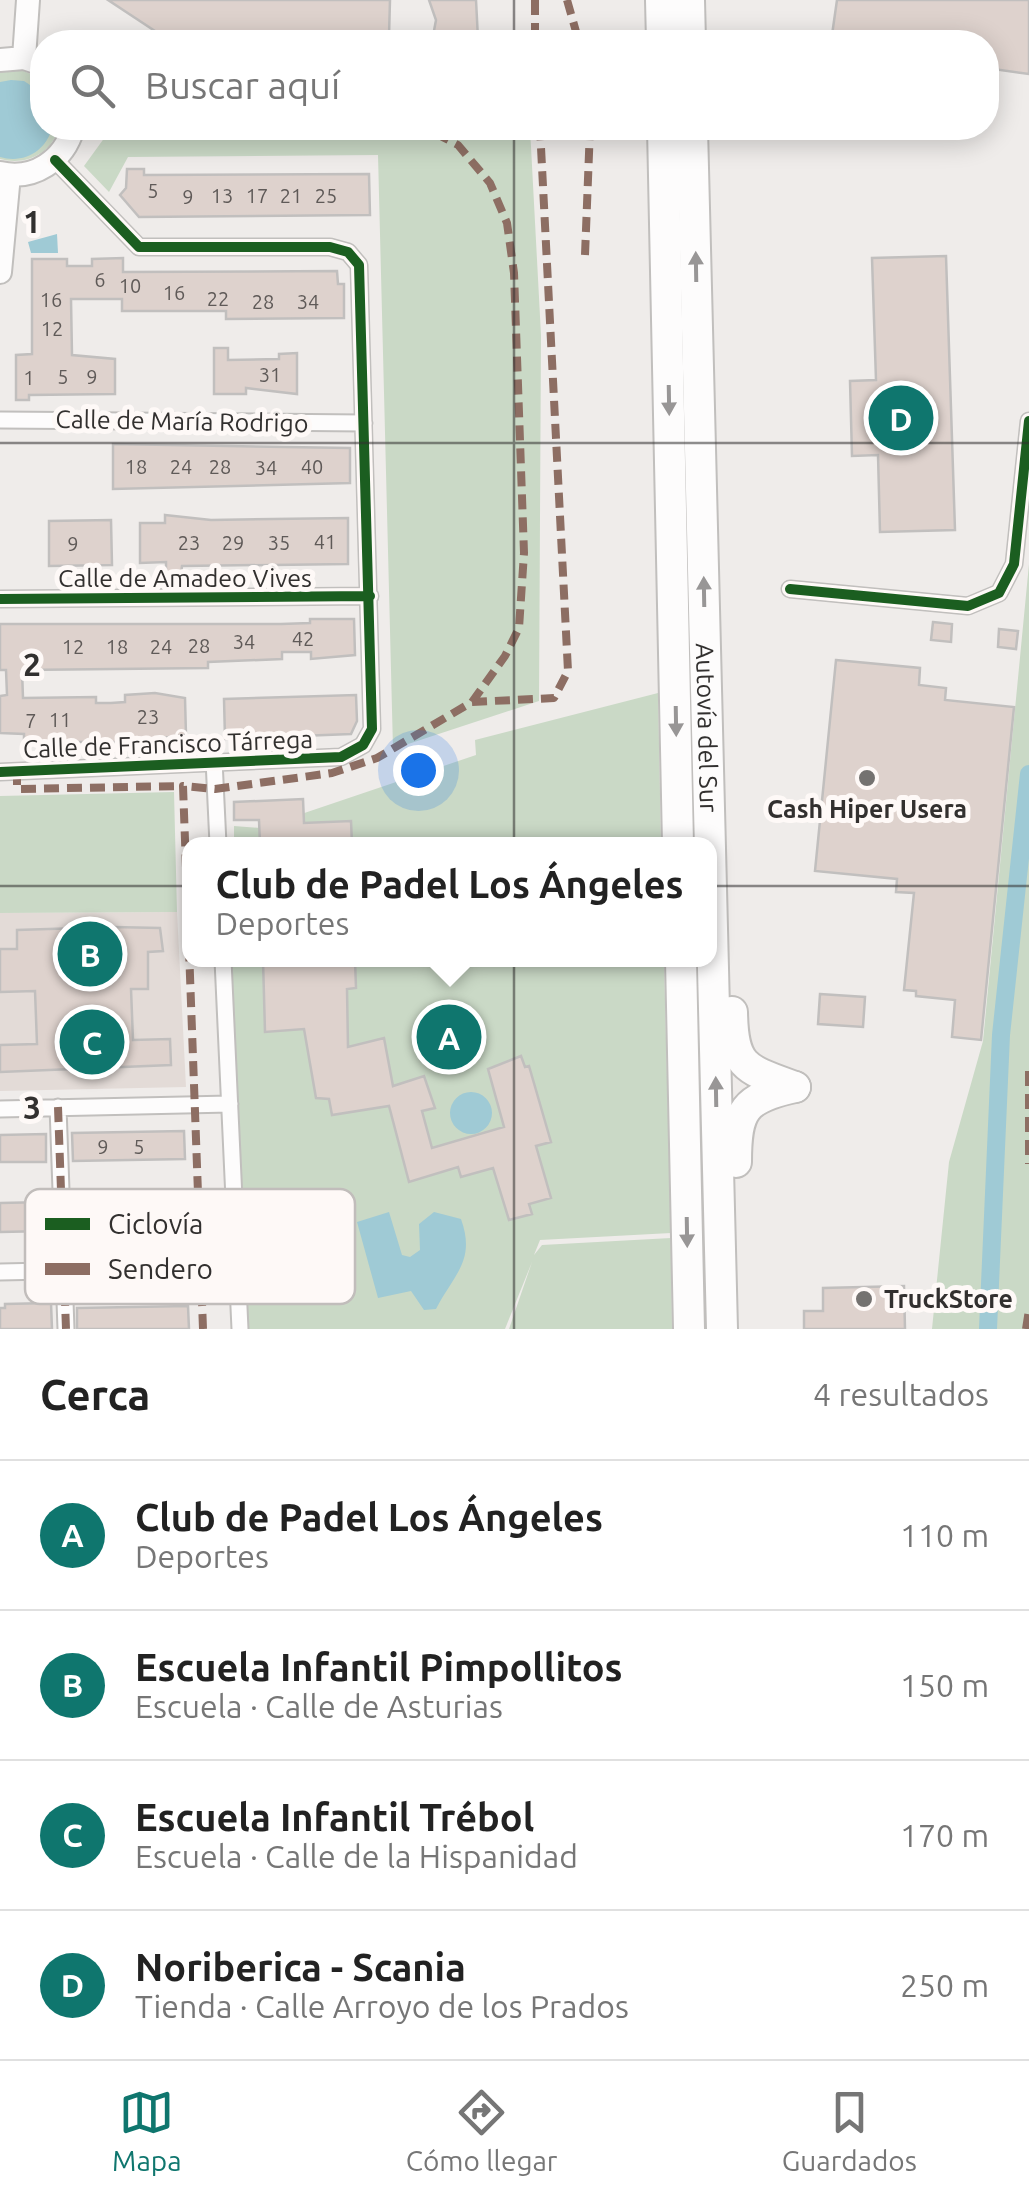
<!DOCTYPE html>
<html lang="es">
<head>
<meta charset="utf-8">
<style>
	body { margin:0; font-family:Ubuntu,sans-serif; background:#f6f6f6; color:#222 }
	.you { position:absolute; left:418px; top:770px; width:35px; height:35px; margin:-25px; border:8px solid #fff; border-radius:50%; background:#1a73e8; box-shadow:0 0 0 15px #1a73e833 }
	.badge { display:grid; place-items:center; width:65px; height:65px; border-radius:50%; background:#0f766e; color:#fff; font-size:32px; font-weight:700 }
	.pin { position:absolute; translate:-50% -50%; border:5px solid #fff; box-shadow:0 2px 10px #0006 }
	.popup { position:absolute; left:182px; top:837px; width:535px; height:130px; box-sizing:border-box; display:grid; place-content:center; border-radius:20px; background:#fff; filter:drop-shadow(0 2px 8px #0005); font-size:32px; white-space:nowrap; color:#767676 }
	.popup b { font-size:38px; color:#222 }
	.popup::after { content:''; position:absolute; left:50%; top:100%; margin-left:-20px; border:20px solid transparent; border-top-color:#fff }
	.list { margin:0; padding:0; list-style:none }
	h2 { display:flex; justify-content:space-between; align-items:center; height:130px; margin:0; padding:0 40px; font-size:42px }
	h2 small { font-size:32px; font-weight:400; color:#767676 }
	.list li { display:grid; grid-template-columns:65px 1fr auto; gap:30px; align-items:center; box-sizing:border-box; height:150px; padding:0 40px; border-top:2px solid #e0e0e0 }
	.list b { display:block; font-size:38px; white-space:nowrap }
	.list p { margin:0; font-size:32px; white-space:nowrap; color:#767676 }
	.list em { font-size:32px; font-style:normal; color:#767676 }
	.icon { flex:none; width:55px; height:55px; fill:none; stroke:currentColor; stroke-width:2; stroke-linecap:round; stroke-linejoin:round }
	.map { position:relative; flex:none; width:1029px; height:1329px; overflow:hidden }
	.search { position:absolute; background:#fff; box-shadow:0 5px 25px #0003; left:30px; right:30px; top:30px; height:110px; display:flex; align-items:center; gap:25px; box-sizing:border-box; padding:0 35px; border-radius:40px; color:#767676; font-size:38px }
	.sheet { height:730px; background:#fff }
	nav { display:flex; justify-content:space-around; align-items:center; box-sizing:border-box; height:140px; border-top:2px solid #e0e0e0; background:#fff; font-size:28px; color:#767676 }
	nav a { display:grid; justify-items:center; gap:5px }
	nav .on { color:#0f766e }
	.map>svg:first-child { display:block }
	.built { fill:#e3dbd7 }
	.green { fill:#cad9c6 }
	.water { fill:#9fcad5 }
	.lines { fill:none; stroke-linecap:round; stroke-linejoin:round }
	.canal { stroke:#9fcad5; stroke-width:18 }
	.building { fill:#ded2cd; stroke:#c1bfbe; stroke-width:2.5 }
	.street-casing { stroke:#c1bfbd; stroke-width:19 }
	.secondary-casing { stroke:#c1bfbd; stroke-width:26 }
	.highway-casing { stroke:#c1bfbd; stroke-width:34 }
	.street { stroke:#fdfcfc; stroke-width:15 }
	.secondary { stroke:#fdfcfc; stroke-width:22 }
	.highway { stroke:#fdfcfc; stroke-width:30 }
	.quiet { stroke:#8d6e63; stroke-width:8; stroke-dasharray:15 8; stroke-linecap:butt }
	.cycleway-casing { stroke:#fef9f7; stroke-width:16 }
	.cycleway { stroke:#1b5e20; stroke-width:10 }
	.oneway { fill:#989696 }
	.grid { fill:none; stroke:#32302f; stroke-width:2.5; stroke-opacity:0.55 }
	.poi-dot { fill:#747270; stroke:#fef9f7; stroke-width:4 }
	.labels { text-anchor:middle; dominant-baseline:central; stroke-width:10; stroke-linejoin:round; paint-order:stroke }
	.number-label { font-size:20px; fill:#5f5a58 }
	.street-label { font-size:25px; fill:#32302f; stroke:#fef9f7 }
	.poi-label { font-size:25px; font-weight:bold; fill:#32302f; stroke:#fef9f7 }
	.key { fill:#fef9f7; stroke:#c1bdbb; stroke-width:2.5 }
	.key-label { font-size:28px; fill:#32302f }
	.grid-label { font-size:32px; text-anchor:middle; font-weight:bold; fill:#32302f; stroke:#fef9f7; stroke-width:10; stroke-linejoin:round; paint-order:stroke }
</style>
</head>
<body>
<div class="map">
<svg width="1029" height="1329" viewBox="0 0 1029 1329">
	<rect width="100%" height="100%" fill="#efecea"/>
	<path class="built" d="M 177,912 L 186,1087 L 0,1091 L 0,913 Z"/>
	<path class="green" d="M 19,69 L 42,79 L 42,128 L 59,128 C 51,154 26,166 0,159 L 0,72 Z
		M 106,128 L 530,128 L 541,335 L 539,701 L 393,749 L 378,155 L 128,157 L 109,192 L 84,166 L 105,137 Z
		M 1029,564 L 1029,1329 L 932,1329 L 949,1162 L 983,1041 Z
		M 658,693 L 661,844 L 223,844 L 234,837 L 234,826 L 260,828 L 476,755 L 475,740 Z
		M 174,792 L 177,912 L 0,913 L 0,796 Z
		M 228,960 L 664,960 L 671,1233 L 540,1240 L 534,1255 L 542,1245 L 671,1238 L 672,1329 L 509,1329 L 532,1262 L 505,1329 L 245,1329 Z"/>
	<path class="water" d="M 11,80 L 24,81 L 42,93 L 42,128 L 52,128 C 46,151 24,164 0,157 L 0,82 Z
		M 57,234 L 58,253 L 31,253 L 28,242 Z
		M450 1113a21 21 0 1 1 42 0a21 21 0 1 1-42 0Z
		M 389,1212 L 402,1255 L 410,1257 L 420,1250 L 419,1224 L 434,1212 L 461,1219 C 476,1261 454,1274 436,1309 L 424,1310 L 411,1291 L 378,1298 L 357,1222 Z"/>
	<g class="lines">
		<path class="canal" d="M 988,1329 L 1001,1035 L 1029,774"/>
	</g>
	<path class="building" d="M 108,0 L 390,0 L 389,36 L 158,33 Z
		M 429,0 L 476,0 L 478,39 L 433,36 L 436,20 Z
		M 837,0 L 1029,0 L 1029,74 L 986,68 L 986,42 L 831,42 Z
		M 127,169 L 144,169 L 144,175 L 369,174 L 370,215 L 139,217 L 120,195 L 126,188 Z
		M 946,256 L 955,530 L 880,532 L 878,455 L 852,456 L 850,381 L 876,380 L 872,258 Z
		M 123,258 L 123,272 L 337,271 L 338,284 L 344,284 L 344,318 L 226,319 L 226,311 L 122,311 L 122,299 L 71,299 L 72,355 L 115,359 L 115,394 L 29,395 L 29,400 L 16,400 L 16,355 L 32,354 L 32,259 L 67,259 L 67,266 L 92,266 L 92,259 Z
		M 214,348 L 228,348 L 228,360 L 279,359 L 279,354 L 297,353 L 297,394 L 246,388 L 246,394 L 214,394 Z
		M 113,444 L 350,448 L 350,483 L 113,489 Z
		M 165,515 L 211,520 L 348,518 L 348,564 L 182,566 L 181,574 L 166,574 L 166,562 L 140,563 L 140,523 L 165,523 Z
		M 111,520 L 112,565 L 49,566 L 49,521 Z
		M 310,619 L 354,619 L 355,655 L 311,659 L 311,652 L 282,652 L 282,659 L 208,662 L 208,668 L 22,670 L 23,698 L 96,697 L 96,703 L 111,703 L 125,702 L 125,695 L 155,693 L 185,698 L 186,735 L 128,742 L 24,742 L 24,734 L 0,733 L 0,696 L 7,695 L 6,670 L 0,670 L 0,624 L 281,624 L 310,623 Z
		M 933,622 L 952,624 L 951,642 L 931,640 Z
		M 999,629 L 1018,631 L 1016,649 L 998,647 Z
		M 836,660 L 920,668 L 919,685 L 946,688 L 945,700 L 1014,707 L 981,1040 L 952,1037 L 955,1000 L 916,996 L 916,991 L 904,990 L 914,893 L 896,892 L 897,879 L 815,871 Z
		M 356,695 L 357,721 L 351,734 L 225,739 L 224,699 Z
		M 303,799 L 304,823 L 351,821 L 352,844 L 260,844 L 259,820 L 234,820 L 234,802 Z
		M 113,927 L 160,928 L 163,951 L 148,952 L 148,989 L 131,989 L 133,1040 L 170,1039 L 171,1065 L 0,1072 L 0,1045 L 37,1044 L 35,991 L 0,992 L 0,949 L 17,949 L 17,930 Z
		M 263,960 L 355,960 L 356,988 L 347,989 L 348,1047 L 384,1038 L 393,1086 L 424,1076 L 435,1108 L 422,1111 L 432,1148 L 504,1127 L 488,1069 L 521,1056 L 525,1067 L 529,1066 L 551,1142 L 536,1146 L 551,1198 L 529,1204 L 532,1214 L 509,1220 L 493,1168 L 461,1177 L 458,1167 L 409,1182 L 389,1106 L 332,1115 L 329,1099 L 316,1098 L 304,1029 L 265,1032 Z
		M 820,994 L 865,997 L 863,1027 L 818,1024 Z
		M 184,1131 L 185,1159 L 73,1161 L 72,1133 Z
		M 46,1134 L 46,1162 L 0,1162 L 0,1135 Z
		M 186,1197 L 187,1226 L 74,1227 L 73,1199 Z
		M 47,1202 L 47,1231 L 0,1232 L 0,1203 Z
		M 904,1286 L 905,1329 L 804,1329 L 804,1311 L 823,1311 L 823,1288 Z
		M 51,1303 L 52,1329 L 0,1329 L 0,1308 L 5,1308 L 5,1304 Z
		M 188,1306 L 189,1329 L 77,1329 L 77,1308 Z"/>
	<g class="lines">
		<g class="street-casing">
			<path id="street" d="M 0,420 L 364,423
				M 790,589 L 968,606 L 999,593 L 1014,564 L 1029,421
				M 0,599 L 370,596
				M 214,760 L 218,844
				M 0,772 L 341,757 L 363,745 L 372,729 L 359,265 L 348,252 L 330,247 L 139,247 L 55,160
				M 223,960 L 240,1329
				M 58,1107 L 66,1329
				M 0,1109 L 230,1104
				M 0,1272 L 236,1267"/>
		</g>
		<g class="secondary-casing">
			<path id="secondary" d="M 24,58 L 28,0
				M 0,60 L 24,58 L 42,64
				M 0,173 C 34,181 64,160 73,128
				M 0,272 L 9,175"/>
		</g>
		<g class="highway-casing">
			<g id="highway">
				<path d="M 661,0 L 662,42"/>
				<path d="M 689,0 L 690,42"/>
				<path d="M 663,128 L 678,844"/>
				<path id="s1" d="M 692,128 L 722,1329"/>
				<path d="M 681,960 L 689,1329"/>
				<path d="M 732,1012 C 733,1067 745,1069 795,1087"/>
				<path d="M 736,1162 C 736,1110 744,1098 795,1087"/>
			</g>
		</g>
		<use href="#street" class="street"/>
		<use href="#secondary" class="secondary"/>
		<use href="#highway" class="highway"/>
		<path class="quiet" d="M 535,0 L 535,42
			M 567,0 L 579,42
			M 585,255 L 590,128
			M 472,702 L 554,698 L 568,671 L 540,128
			M 17,770 L 17,789 L 183,786
			M 1029,1071 L 1029,1164
			M 58,1107 L 66,1329
			M 203,1329 L 183,786 L 215,789 L 332,773 L 377,758 L 472,702 L 505,656 L 519,628 L 524,553 L 514,273 L 507,223 L 490,183 L 458,145 L 425,128
			M 1026,1329 L 1029,1310"/>
		<g class="cycleway-casing">
			<path id="cycleway" d="M 790,589 L 968,606 L 999,593 L 1014,564 L 1029,421
				M 0,599 L 370,596
				M 0,772 L 341,757 L 363,745 L 372,729 L 359,265 L 348,252 L 330,247 L 139,247 L 55,160"/>
		</g>
		<use href="#cycleway" class="cycleway"/>
	</g>
	<defs><path id="oneway-solid" d="M-6-.8H1V-3.2L6.5 0L1 3.2V.8H-6Z" transform="scale(2.5)"/></defs>
	<g class="oneway">
		<use href="#oneway-solid" transform="translate(696 267) rotate(-91)"/>
		<use href="#oneway-solid" transform="translate(669 400) rotate(89)"/>
		<use href="#oneway-solid" transform="translate(704 592) rotate(-91)"/>
		<use href="#oneway-solid" transform="translate(676 721) rotate(89)"/>
		<use href="#oneway-solid" transform="translate(716 1092) rotate(-91)"/>
		<use href="#oneway-solid" transform="translate(687 1232) rotate(89)"/>
	</g>
	<path class="grid" d="M 514,0 L 514,42M 514,128 L 514,1329M 0,443 L 1029,443M 0,886 L 1029,886"/>
	<g class="poi-dot">
		<circle cx="867" cy="778" r="10"/>
		<circle cx="864" cy="1299" r="10"/>
	</g>
	<g class="labels">
		<g class="number-label">
			<text x="153" y="190">5</text>
			<text x="222" y="195">13</text>
			<text x="257" y="195">17</text>
			<text x="291" y="195">21</text>
			<text x="326" y="195">25</text>
			<text x="188" y="196">9</text>
			<text x="100" y="279">6</text>
			<text x="130" y="285">10</text>
			<text x="174" y="292">16</text>
			<text x="218" y="298">22</text>
			<text x="51" y="299">16</text>
			<text x="263" y="301">28</text>
			<text x="308" y="301">34</text>
			<text x="52" y="328">12</text>
			<text x="270" y="374">31</text>
			<text x="63" y="376">5</text>
			<text x="92" y="376">9</text>
			<text x="29" y="377">1</text>
			<text x="136" y="466">18</text>
			<text x="181" y="466">24</text>
			<text x="220" y="466">28</text>
			<text x="312" y="466">40</text>
			<text x="266" y="467">34</text>
			<text x="325" y="541">41</text>
			<text x="189" y="542">23</text>
			<text x="233" y="542">29</text>
			<text x="279" y="542">35</text>
			<text x="73" y="543">9</text>
			<text x="303" y="638">42</text>
			<text x="244" y="641">34</text>
			<text x="199" y="645">28</text>
			<text x="73" y="646">12</text>
			<text x="117" y="646">18</text>
			<text x="161" y="646">24</text>
			<text x="148" y="716">23</text>
			<text x="60" y="719">11</text>
			<text x="31" y="720">7</text>
			<text x="103" y="1146">9</text>
			<text x="139" y="1146">5</text>
		</g>
		<g class="street-label">
			<text transform="translate(182 421) rotate(1)">Calle de María Rodrigo</text>
			<text x="185" y="578">Calle de Amadeo Vives</text>
			<text stroke="none"><textPath href="#s1" startOffset="600">Autovía del Sur</textPath></text>
			<text transform="translate(168 744) rotate(-2)">Calle de Francisco Tárrega</text>
		</g>
		<g class="poi-label">
			<text x="867" y="809">Cash Hiper Usera</text>
			<text x="884" y="1299" text-anchor="start">TruckStore</text>
		</g>
	</g>
	<rect x="25" y="1189" width="330" height="115" rx="15" class="key"/>
	<rect x="45" y="1218" width="45" height="12" fill="#1b5e20"/>
	<rect x="45" y="1263" width="45" height="12" fill="#8d6e63"/>
	<g class="key-label">
		<text x="108" y="1234">Ciclovía</text>
		<text x="108" y="1279">Sendero</text>
	</g>
	<g class="grid-label">
		<text x="32" y="233">1</text>
		<text x="32" y="676">2</text>
		<text x="32" y="1119">3</text>
	</g>
</svg>
<div class="you"></div>
<div class="pin badge" style="left:449px;top:1037px">A</div>
<div class="popup"><b>Club de Padel Los Ángeles</b>Deportes</div>
<div class="pin badge" style="left:90px;top:954px">B</div>
<div class="pin badge" style="left:92px;top:1042px">C</div>
<div class="pin badge" style="left:901px;top:418px">D</div>
<div class="search"><svg class="icon" aria-label="search" viewBox="0 0 24 24"><circle cx="10" cy="10" r="6"/><path d="M15 15l6 6"/></svg>Buscar aquí</div>
</div>
<section class="sheet">
<h2>Cerca<small>4 resultados</small></h2>
<ul class="list">
<li><span class="badge">A</span><div><b>Club de Padel Los Ángeles</b><p>Deportes</p></div><em>110 m</em></li>
<li><span class="badge">B</span><div><b>Escuela Infantil Pimpollitos</b><p>Escuela · Calle de Asturias</p></div><em>150 m</em></li>
<li><span class="badge">C</span><div><b>Escuela Infantil Trébol</b><p>Escuela · Calle de la Hispanidad</p></div><em>170 m</em></li>
<li><span class="badge">D</span><div><b>Noriberica - Scania</b><p>Tienda · Calle Arroyo de los Prados</p></div><em>250 m</em></li>
</ul>
</section>
<nav>
<a class="on"><svg class="icon" aria-label="map" viewBox="0 0 24 24"><path d="M3 6l6-2 6 2 6-2v14l-6 2-6-2-6 2zM9 4v14M15 6v14"/></svg>Mapa</a>
<a><svg class="icon" aria-label="directions" viewBox="0 0 24 24"><path d="M12 3l9 9-9 9-9-9zM9 14v-3h6M13 9l2 2-2 2"/></svg>Cómo llegar</a>
<a><svg class="icon" aria-label="saved" viewBox="0 0 24 24"><path d="M7 4h10v16l-5-4-5 4z"/></svg>Guardados</a>
</nav>
</body>
</html>
